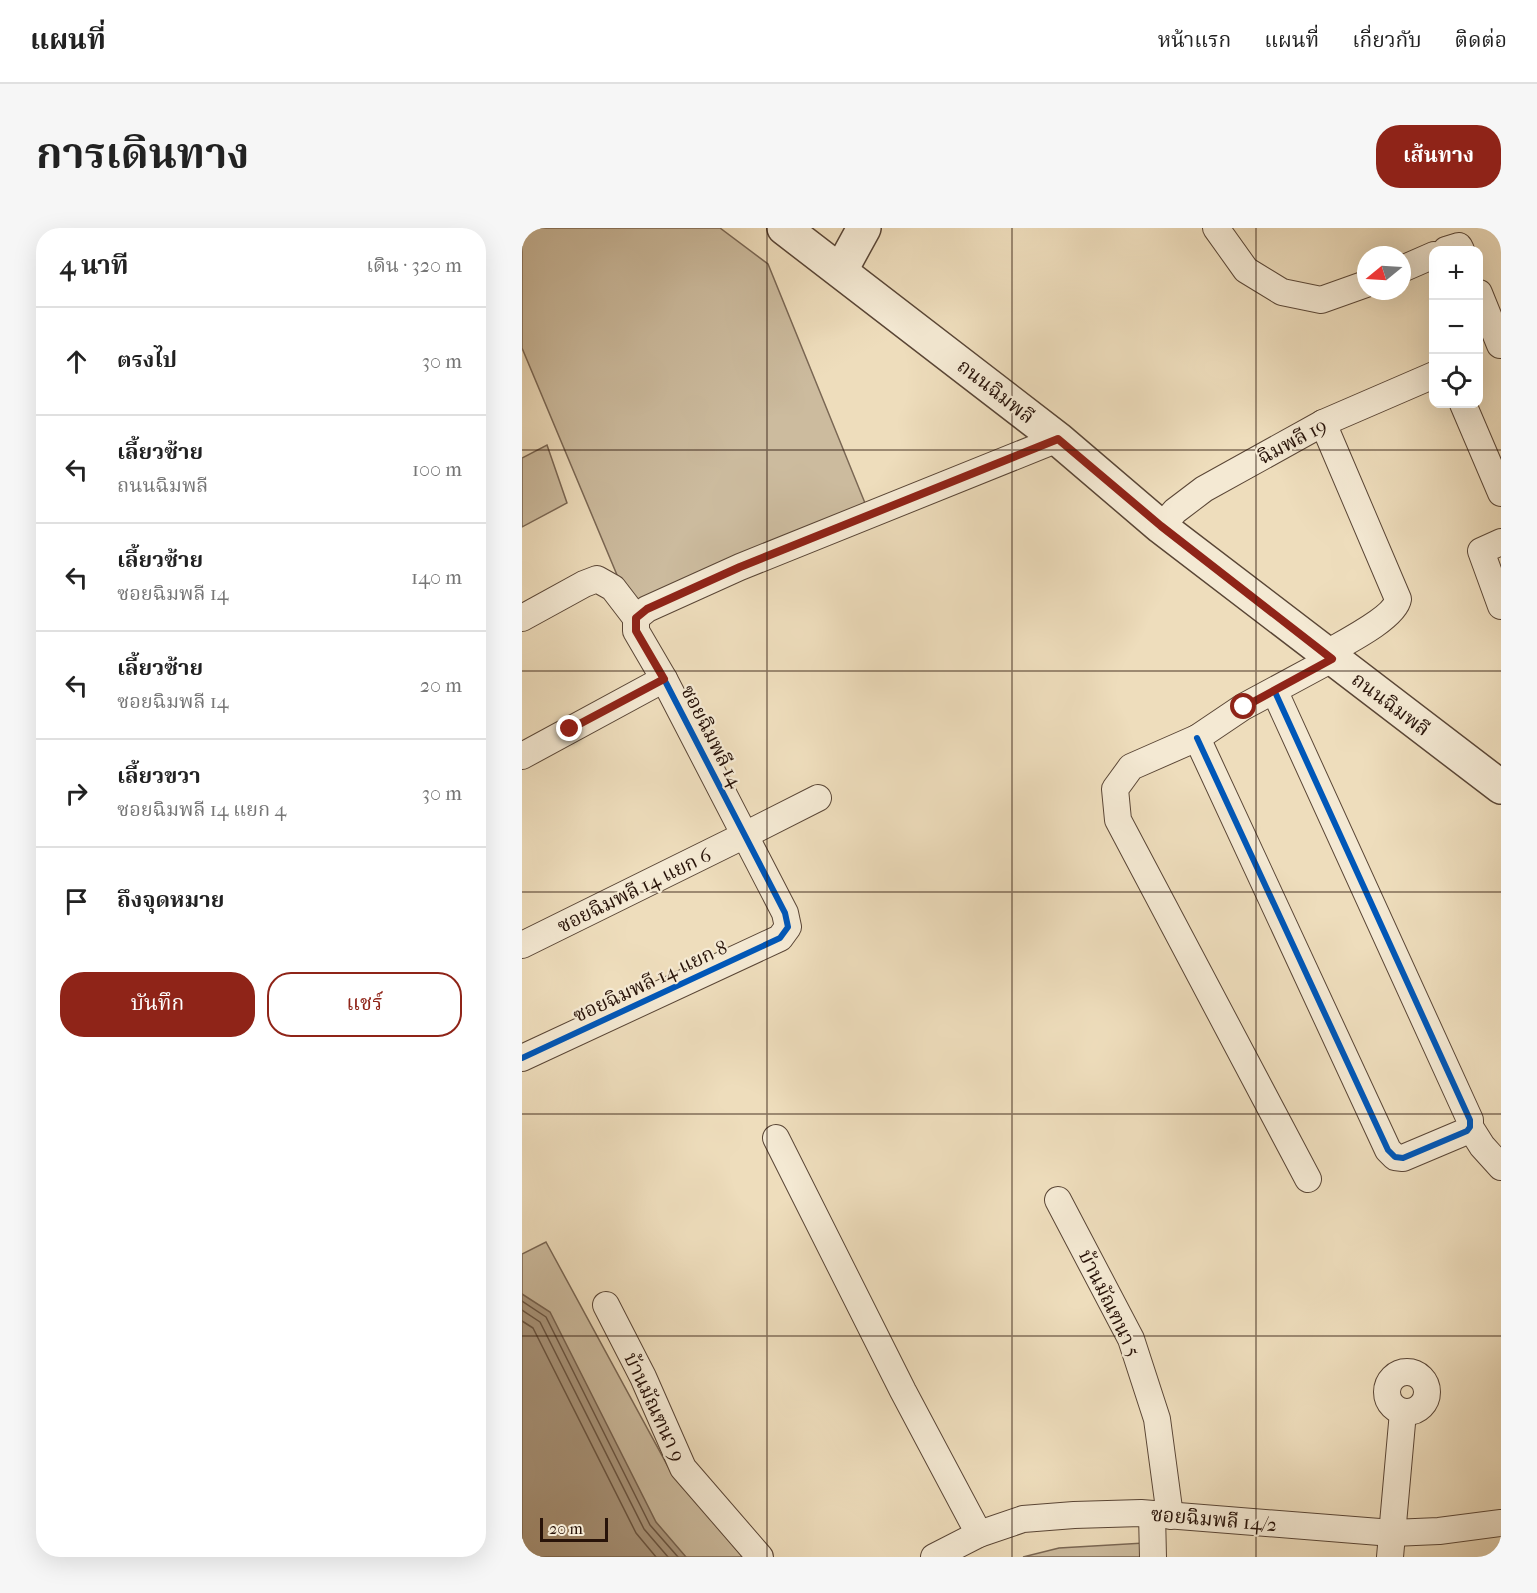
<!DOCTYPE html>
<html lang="th">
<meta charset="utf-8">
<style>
:root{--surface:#fff;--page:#f6f6f6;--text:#222;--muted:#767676;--line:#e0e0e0;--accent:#8f2418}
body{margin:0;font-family:"IM FELL French Canon","Noto Serif Thai",serif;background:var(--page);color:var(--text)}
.controls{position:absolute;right:18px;top:18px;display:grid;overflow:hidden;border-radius:12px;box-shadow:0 6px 24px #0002}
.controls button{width:54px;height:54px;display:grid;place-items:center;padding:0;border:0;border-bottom:2px solid var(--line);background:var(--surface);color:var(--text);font:30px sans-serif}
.compass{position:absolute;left:835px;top:18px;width:54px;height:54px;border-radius:50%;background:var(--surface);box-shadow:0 6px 24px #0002;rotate:252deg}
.scale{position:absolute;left:18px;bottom:15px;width:68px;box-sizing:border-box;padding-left:6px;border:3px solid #281309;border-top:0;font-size:16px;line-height:21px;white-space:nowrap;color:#281309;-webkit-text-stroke:4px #f4e9d3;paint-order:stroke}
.stop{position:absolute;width:18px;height:18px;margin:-14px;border:4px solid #8f2418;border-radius:50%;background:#fff}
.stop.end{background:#8f2418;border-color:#fff;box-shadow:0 2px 6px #0008}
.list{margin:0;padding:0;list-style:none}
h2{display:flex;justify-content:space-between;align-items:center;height:78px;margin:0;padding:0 24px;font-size:26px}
h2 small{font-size:20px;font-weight:400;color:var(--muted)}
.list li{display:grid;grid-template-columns:39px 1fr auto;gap:18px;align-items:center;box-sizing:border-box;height:108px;padding:0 24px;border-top:2px solid var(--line)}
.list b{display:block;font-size:22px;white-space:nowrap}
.list p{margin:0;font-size:20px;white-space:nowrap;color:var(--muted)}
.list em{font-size:20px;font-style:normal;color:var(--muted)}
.actions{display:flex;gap:12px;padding:18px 24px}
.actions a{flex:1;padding:14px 0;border:2px solid var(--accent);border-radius:24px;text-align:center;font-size:21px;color:var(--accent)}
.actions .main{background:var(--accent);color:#fff}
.icon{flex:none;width:33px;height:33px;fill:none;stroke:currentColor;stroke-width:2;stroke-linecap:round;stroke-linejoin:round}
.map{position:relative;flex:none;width:979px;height:1329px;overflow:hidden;border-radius:24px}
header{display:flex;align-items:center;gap:36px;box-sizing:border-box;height:84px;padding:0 30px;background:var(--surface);border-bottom:2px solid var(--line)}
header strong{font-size:28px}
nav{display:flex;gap:33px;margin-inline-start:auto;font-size:21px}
.intro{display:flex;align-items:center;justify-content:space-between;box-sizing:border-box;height:144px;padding:0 36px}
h1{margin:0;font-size:42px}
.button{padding:15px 27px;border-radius:24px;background:var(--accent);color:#fff;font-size:21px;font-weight:700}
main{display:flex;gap:36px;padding:0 36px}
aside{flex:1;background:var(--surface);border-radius:24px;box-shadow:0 6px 24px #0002}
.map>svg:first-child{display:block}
.green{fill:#ccbb9e;stroke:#7a6754;stroke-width:1.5}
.water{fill:#ab987f;stroke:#776350;stroke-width:1.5}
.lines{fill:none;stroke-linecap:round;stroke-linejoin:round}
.shore{stroke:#6a5644;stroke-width:1.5}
.minor-casing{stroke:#5a4636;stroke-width:28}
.tertiary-casing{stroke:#5a4636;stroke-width:36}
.minor{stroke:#f4e9d3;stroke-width:26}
.tertiary{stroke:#f4e9d3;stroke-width:33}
.cycleway-casing{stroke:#f4e9d3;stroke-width:10}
.cycleway{stroke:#0057b8;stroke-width:6}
.route{stroke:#8f2418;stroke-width:8}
.grid{fill:none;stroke:#281309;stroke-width:1.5;stroke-opacity:0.55}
.labels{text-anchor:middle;stroke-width:4.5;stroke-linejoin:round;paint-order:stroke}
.street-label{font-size:20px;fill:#281309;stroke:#f4e9d3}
</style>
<header>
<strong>แผนที่</strong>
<nav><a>หน้าแรก</a><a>แผนที่</a><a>เกี่ยวกับ</a><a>ติดต่อ</a></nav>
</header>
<div class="intro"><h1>การเดินทาง</h1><a class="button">เส้นทาง</a></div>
<main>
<aside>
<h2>4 นาที<small>เดิน · 320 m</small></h2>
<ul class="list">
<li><svg class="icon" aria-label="ahead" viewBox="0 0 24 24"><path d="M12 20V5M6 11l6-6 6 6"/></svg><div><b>ตรงไป</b></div><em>30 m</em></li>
<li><svg class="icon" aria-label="left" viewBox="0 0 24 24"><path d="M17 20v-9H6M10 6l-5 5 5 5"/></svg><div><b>เลี้ยวซ้าย</b><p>ถนนฉิมพลี</p></div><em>100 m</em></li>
<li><svg class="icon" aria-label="left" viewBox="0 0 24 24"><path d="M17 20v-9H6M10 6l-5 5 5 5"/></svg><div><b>เลี้ยวซ้าย</b><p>ซอยฉิมพลี 14</p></div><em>140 m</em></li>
<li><svg class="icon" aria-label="left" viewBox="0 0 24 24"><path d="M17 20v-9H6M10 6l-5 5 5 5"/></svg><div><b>เลี้ยวซ้าย</b><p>ซอยฉิมพลี 14</p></div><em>20 m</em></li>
<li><svg class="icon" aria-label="right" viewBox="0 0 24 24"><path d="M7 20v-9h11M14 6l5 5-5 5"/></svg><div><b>เลี้ยวขวา</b><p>ซอยฉิมพลี 14 แยก 4</p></div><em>30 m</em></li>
<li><svg class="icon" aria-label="arrive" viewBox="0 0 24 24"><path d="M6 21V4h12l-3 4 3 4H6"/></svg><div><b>ถึงจุดหมาย</b></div></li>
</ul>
<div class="actions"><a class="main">บันทึก</a><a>แชร์</a></div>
</aside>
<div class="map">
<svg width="979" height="1329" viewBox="0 0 979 1329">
<rect width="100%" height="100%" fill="#eeddbc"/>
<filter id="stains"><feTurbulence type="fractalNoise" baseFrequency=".00333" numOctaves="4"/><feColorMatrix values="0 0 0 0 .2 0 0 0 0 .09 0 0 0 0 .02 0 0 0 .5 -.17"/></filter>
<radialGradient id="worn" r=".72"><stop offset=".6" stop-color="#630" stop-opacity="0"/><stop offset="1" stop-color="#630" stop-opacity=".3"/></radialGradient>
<g class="green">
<path d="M 0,0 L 198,0 L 246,36 L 343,275 L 108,378 L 0,120 Z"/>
<path d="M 25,217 L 45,275 L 0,299 L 0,230 Z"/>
<path d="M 24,1014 L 149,1244 L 221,1329 L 0,1329 L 0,1026 Z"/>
<path d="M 622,1315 L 624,1329 L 501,1329 L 537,1320 Z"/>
</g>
<path class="water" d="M 0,1066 L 28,1084 L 134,1294 L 164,1329 L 0,1329 Z"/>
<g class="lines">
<g class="shore">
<path d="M 0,1073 L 24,1089 L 128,1297 L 156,1329"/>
<path d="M 0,1082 L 18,1094 L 122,1301 L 146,1329"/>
<path d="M 0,1093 L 11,1100 L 114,1305 L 134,1329"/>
</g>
<g class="minor-casing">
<g id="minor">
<path d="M 694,0 L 724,42 L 760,64 L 799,72 L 844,56"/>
<path d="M 924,22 L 937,18 L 939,22"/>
<path d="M 880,41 L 912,27"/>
<path d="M 957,65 L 978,117"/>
<path d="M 941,176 L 979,265"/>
<path d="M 801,195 L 876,371 C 873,390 820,416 803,426"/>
<path d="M 639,299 L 653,283 L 682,261 L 801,195 L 912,147"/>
<path d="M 979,314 L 959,323 L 979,378"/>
<path d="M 0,390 L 62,356 L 75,351 L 91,360 L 114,390"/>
<path d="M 675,510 L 866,922 L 873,929 L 881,930 L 945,903 L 948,899 L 948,892 L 753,464"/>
<path d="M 0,528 L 142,451"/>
<path d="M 0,717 L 223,607 L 296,570"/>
<path d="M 0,830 L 258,710 L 266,699 L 263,685 L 142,451 L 114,403 L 114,390 L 125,381 L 218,339 L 536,211"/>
<path d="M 948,899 L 960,918 L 979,939"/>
<path d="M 254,910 L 381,1163 L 457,1306"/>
<path d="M 786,951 L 596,592 L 593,561 L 609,539 L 675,510 L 721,479 L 810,431"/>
<path d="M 536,972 L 609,1111 L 635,1191 L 648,1288"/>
<path d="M 84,1077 L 121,1149 L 161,1240 L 238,1329"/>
<circle cx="885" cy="1164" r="20"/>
<path d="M 630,1286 L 631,1329"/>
<path d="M 412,1329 L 457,1306 L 501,1291 L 552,1287 L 619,1285 L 870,1305 L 917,1303 L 979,1295"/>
<path d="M 868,1329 L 881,1184"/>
</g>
</g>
<g class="tertiary-casing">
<g id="tertiary">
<path d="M 262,0 L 536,211 L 639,299 L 979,559"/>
<path d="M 319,42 L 342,0"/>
</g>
</g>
<use href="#minor" class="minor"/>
<use href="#tertiary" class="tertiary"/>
<g class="cycleway-casing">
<g id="cycleway">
<path d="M 675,510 L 866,922 L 873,929 L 881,930 L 945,903 L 948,899 L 948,892 L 753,464"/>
<path d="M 0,830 L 258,710 L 266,699 L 263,685 L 142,451 L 114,403 L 114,390 L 125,381 L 218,339 L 536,211"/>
</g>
</g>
<use href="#cycleway" class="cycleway"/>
</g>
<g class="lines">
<path class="route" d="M 48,501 L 142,451 L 114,403 L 114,390 L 125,381 L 218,339 L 536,211 L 639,298 L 810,431 L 722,479"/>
</g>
<path class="grid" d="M 245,0 L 245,1329M 490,0 L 490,1329M 734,0 L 734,1329M 0,222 L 979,222M 0,443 L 979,443M 0,664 L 979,664M 0,886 L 979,886M 0,1108 L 979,1108"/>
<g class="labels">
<g class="street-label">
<text transform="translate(474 163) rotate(38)" y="7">ถนนฉิมพลี</text>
<text transform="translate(770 213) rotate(-28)" y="7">ฉิมพลี 19</text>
<text transform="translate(869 476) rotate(37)" y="7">ถนนฉิมพลี</text>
<text transform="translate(190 508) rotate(63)" y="7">ซอยฉิมพลี 14</text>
<text transform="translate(112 662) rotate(-26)" y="7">ซอยฉิมพลี 14 แยก 6</text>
<text transform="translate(128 753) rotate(-25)" y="7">ซอยฉิมพลี 14 แยก 8</text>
<text transform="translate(588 1075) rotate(64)" y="7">บ้านมัณฑนา 5</text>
<text transform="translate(133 1179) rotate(65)" y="7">บ้านมัณฑนา 9</text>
<text transform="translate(692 1291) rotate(5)" y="7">ซอยฉิมพลี 14/2</text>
</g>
</g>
<rect width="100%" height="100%" filter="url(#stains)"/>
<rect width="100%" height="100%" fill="url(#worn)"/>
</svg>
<div class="controls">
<button>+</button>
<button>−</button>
<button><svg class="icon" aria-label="locate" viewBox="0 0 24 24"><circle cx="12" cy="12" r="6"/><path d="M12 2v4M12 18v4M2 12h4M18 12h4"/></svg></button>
</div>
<svg class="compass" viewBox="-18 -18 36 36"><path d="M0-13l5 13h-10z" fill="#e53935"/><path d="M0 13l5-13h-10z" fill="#767676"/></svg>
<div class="scale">20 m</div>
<div class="stop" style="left:722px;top:479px"></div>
<div class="stop end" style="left:48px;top:501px"></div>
</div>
</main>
